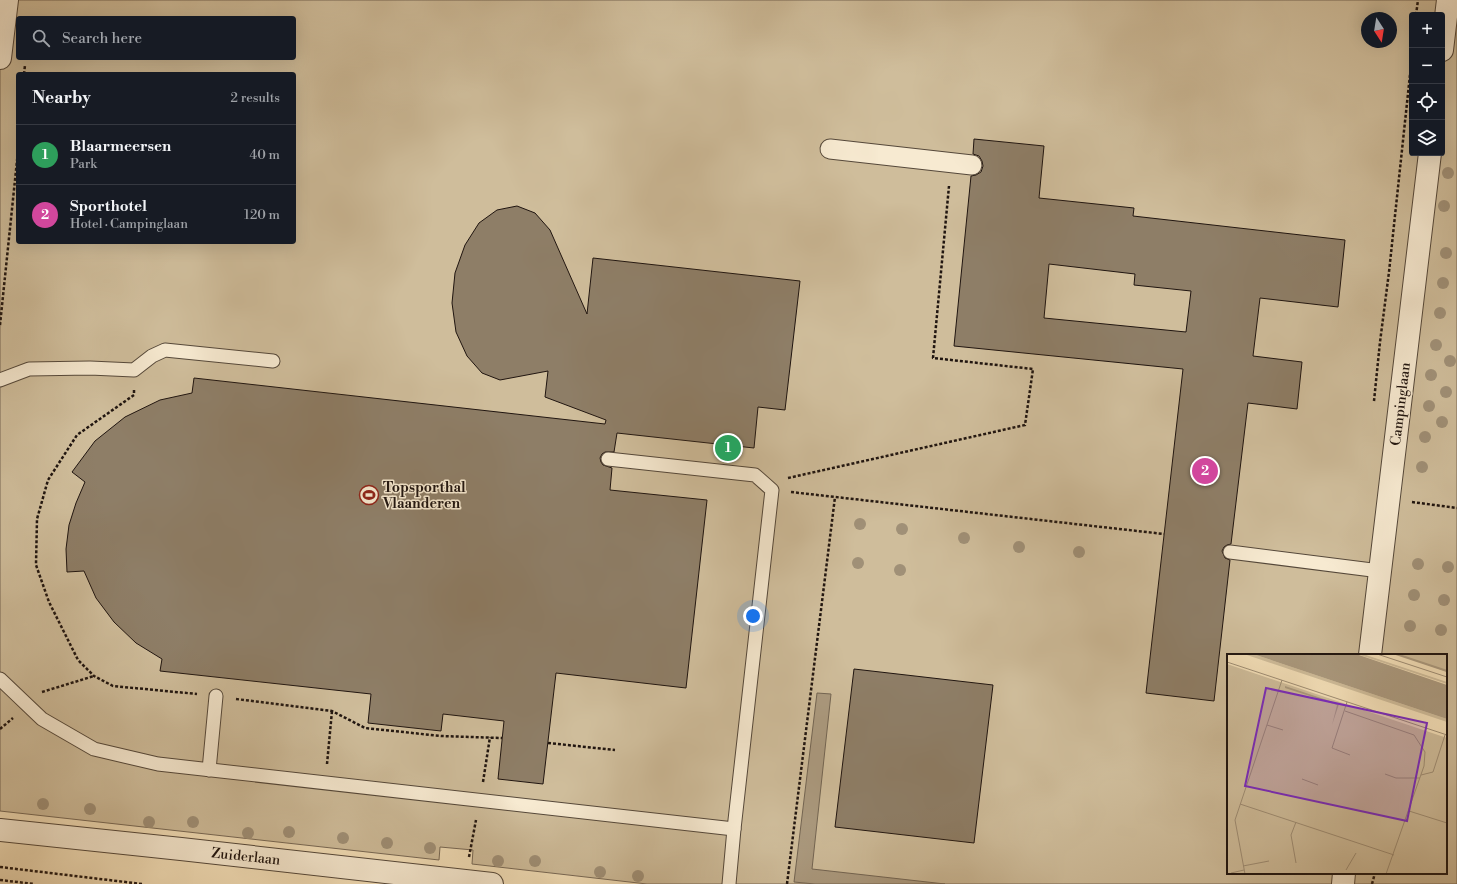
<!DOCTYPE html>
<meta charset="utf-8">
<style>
:root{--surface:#171b24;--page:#242831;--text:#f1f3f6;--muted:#9ea1a6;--line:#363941;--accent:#c59692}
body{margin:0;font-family:"Libre Bodoni",serif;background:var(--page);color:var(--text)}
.controls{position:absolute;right:12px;top:12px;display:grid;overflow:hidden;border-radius:4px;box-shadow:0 4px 16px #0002}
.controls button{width:36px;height:36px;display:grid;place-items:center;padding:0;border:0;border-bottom:1px solid var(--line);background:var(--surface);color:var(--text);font:20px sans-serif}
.compass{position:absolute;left:1361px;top:12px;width:36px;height:36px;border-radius:50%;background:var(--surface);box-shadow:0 4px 16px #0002;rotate:168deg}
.you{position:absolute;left:753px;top:616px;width:14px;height:14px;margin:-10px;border:3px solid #fff;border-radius:50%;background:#1a73e8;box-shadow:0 0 0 6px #1a73e833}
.badge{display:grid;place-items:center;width:26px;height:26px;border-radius:50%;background:var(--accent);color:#fff;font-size:13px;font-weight:700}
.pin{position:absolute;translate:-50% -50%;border:2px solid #fff;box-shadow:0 1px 4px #0006}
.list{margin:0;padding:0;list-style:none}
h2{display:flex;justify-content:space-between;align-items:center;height:52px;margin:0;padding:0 16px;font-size:17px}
h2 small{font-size:13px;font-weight:400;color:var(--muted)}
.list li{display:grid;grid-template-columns:26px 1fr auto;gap:12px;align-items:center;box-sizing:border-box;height:60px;padding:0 16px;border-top:1px solid var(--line)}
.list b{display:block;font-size:15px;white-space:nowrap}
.list p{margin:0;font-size:13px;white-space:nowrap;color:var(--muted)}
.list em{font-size:13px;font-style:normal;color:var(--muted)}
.icon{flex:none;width:22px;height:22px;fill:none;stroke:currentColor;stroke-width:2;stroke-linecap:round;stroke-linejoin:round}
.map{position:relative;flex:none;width:1457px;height:884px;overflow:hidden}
.search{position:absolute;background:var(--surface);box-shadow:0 4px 16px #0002;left:16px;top:16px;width:280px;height:44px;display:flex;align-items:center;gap:10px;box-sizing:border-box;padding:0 14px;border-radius:4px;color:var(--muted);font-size:15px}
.panel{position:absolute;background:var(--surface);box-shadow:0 4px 16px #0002;left:16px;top:72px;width:280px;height:172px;border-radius:4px}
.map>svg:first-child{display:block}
.green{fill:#cfbd9b;stroke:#786956;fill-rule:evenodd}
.water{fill:#ab9a7f;stroke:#736553}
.building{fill:#8e7e67;stroke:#201510;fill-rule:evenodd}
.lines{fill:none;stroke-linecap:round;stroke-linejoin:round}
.service-casing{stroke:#55483a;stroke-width:15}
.pedestrian-casing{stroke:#55483a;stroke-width:21}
.minor-casing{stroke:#55483a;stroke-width:24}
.tertiary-casing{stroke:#55483a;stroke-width:24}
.path{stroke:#201510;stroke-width:2.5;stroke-dasharray:3 2;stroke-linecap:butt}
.service{stroke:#f7ead1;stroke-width:13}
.pedestrian{stroke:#f7ead1;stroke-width:19}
.minor{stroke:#f7ead1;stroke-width:22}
.tertiary{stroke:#f7ead1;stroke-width:22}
.tree{fill:#a09077}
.labels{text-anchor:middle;stroke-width:3;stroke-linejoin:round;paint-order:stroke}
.street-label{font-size:14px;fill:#201510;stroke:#f7ead1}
.poi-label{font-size:14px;font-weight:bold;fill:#201510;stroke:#f7ead1;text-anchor:start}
.inset-river{fill:none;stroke:#ab9a7f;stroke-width:2}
.inset-road{fill:none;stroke:#9f8e75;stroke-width:1}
.view{fill:#7b2cbf;fill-opacity:0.15;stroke:#7b2cbf;stroke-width:2}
.inset-edge{fill:none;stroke:#201510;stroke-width:2}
</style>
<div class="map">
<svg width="1457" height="884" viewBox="0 0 1457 884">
<rect width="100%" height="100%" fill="#f3dfb8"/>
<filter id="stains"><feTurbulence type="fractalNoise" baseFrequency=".005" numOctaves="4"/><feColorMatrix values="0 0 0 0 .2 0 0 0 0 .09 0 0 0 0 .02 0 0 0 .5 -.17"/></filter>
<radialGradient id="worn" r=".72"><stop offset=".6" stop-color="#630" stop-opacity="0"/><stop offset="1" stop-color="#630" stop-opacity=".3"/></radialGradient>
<path class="green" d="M 0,0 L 1457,0 L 1457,884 L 647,884 L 472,864 L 473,850 L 440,847 L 439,860 L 0,811 ZM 1412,15 L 1442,15 L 1442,153 L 1412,153 ZM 18,18 L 294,18 L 294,58 L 18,58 ZM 1367,18 L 1391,18 L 1391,42 L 1367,42 ZM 18,74 L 294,74 L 294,242 L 18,242 ZM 1228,655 L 1446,655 L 1446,873 L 1228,873 Z"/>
<path class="water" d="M 817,693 L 831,694 L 812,869 L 945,884 L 815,884 L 794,882 Z"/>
<g class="building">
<path d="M 974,139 L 1044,146 L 1039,198 L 1134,208 L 1133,216 L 1345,240 L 1338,307 L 1260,298 L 1253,356 L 1302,362 L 1297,409 L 1248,403 L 1231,544 L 1227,545 L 1224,547 L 1222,551 L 1225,558 L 1230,560 L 1214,701 L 1146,693 L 1183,369 L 954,346 L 971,176 L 976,175 L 981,172 L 983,166 L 982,161 L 979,156 L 973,154 ZM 1049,264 L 1135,274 L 1134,285 L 1191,291 L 1186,332 L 1044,318 Z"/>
<path d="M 517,206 L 535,213 L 550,230 L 587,314 L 593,258 L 800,281 L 785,410 L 758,407 L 754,448 L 617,433 L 614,452 L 605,452 L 602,454 L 600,458 L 601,462 L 603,465 L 612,468 L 610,490 L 707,500 L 686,688 L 556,673 L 543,784 L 498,779 L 504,721 L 443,714 L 441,731 L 368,723 L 371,694 L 160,671 L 162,659 L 136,643 L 114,622 L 96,598 L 84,571 L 67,572 L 66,549 L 69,525 L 76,503 L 85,482 L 72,472 L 95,441 L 125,417 L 160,400 L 192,393 L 194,378 L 605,424 L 606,420 L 545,397 L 548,371 L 500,380 L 482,373 L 467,356 L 456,332 L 452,303 L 455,273 L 465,245 L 479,223 L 497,210 Z"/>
<path d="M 854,669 L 993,685 L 974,843 L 835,827 Z"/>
</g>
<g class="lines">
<g class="service-casing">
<g id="service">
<path d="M 0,380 L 29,369 L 90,368 L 134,370 L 152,356 L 165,350 L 273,361"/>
<path d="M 608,459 L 755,475 L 772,490 L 734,829 L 729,884"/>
<path d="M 1230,552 L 1380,571"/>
<path d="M 0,679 L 42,719 L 94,749 L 158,764 L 734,829"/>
<path d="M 209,770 L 216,696"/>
</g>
</g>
<g class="pedestrian-casing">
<path id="pedestrian" d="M 830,149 L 972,165"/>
</g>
<g class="minor-casing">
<g id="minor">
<path d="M 1442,50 L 1448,0"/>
<path d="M 0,58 L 7,0"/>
<path d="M 1370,655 L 1430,153"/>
<path d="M 1343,884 L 1344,873"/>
</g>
</g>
<g class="tertiary-casing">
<path id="tertiary" d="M 0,830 L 181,849 L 492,884"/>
</g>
<g class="path">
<path d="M 1416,15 L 1418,0"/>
<path d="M 24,74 L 25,65"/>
<path d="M 0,325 L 18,151"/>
<path d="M 134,390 L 134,395 L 77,435 L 48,480 L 37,519 L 36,565 L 49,602 L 78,660 L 94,676 L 113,686 L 197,694"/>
<path d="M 1374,401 L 1380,342 L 1389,272 L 1412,56"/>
<path d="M 788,478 L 1025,425 L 1033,369 L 933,358 L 949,186"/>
<path d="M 791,492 L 1164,534"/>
<path d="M 1412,502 L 1457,508"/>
<path d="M 42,692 L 94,676"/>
<path d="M 236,699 L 332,711 L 365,728 L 441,736 L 502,738"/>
<path d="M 0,729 L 13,718"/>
<path d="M 548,743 L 615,750"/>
<path d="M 327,764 L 332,711"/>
<path d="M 483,782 L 490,737"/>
<path d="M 469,857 L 476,820"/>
<path d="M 0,867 L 142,884"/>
<path d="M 0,880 L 34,884"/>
<path d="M 787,884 L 835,497"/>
<path d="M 1372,884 L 1375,873"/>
</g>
<use href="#service" class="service"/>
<use href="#pedestrian" class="pedestrian"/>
<use href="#minor" class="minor"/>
<use href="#tertiary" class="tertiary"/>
</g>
<g class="tree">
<circle cx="1448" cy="173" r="6"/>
<circle cx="1444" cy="206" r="6"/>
<circle cx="1446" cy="253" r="6"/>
<circle cx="1443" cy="283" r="6"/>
<circle cx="1440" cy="313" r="6"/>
<circle cx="1436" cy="345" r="6"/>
<circle cx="1450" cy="361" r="6"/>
<circle cx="1431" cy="375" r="6"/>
<circle cx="1446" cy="392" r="6"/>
<circle cx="1429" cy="406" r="6"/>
<circle cx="1442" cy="422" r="6"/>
<circle cx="1425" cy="437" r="6"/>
<circle cx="1422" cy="467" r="6"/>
<circle cx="860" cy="524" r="6"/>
<circle cx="902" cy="529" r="6"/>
<circle cx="964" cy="538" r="6"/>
<circle cx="1019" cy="547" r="6"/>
<circle cx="1079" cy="552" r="6"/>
<circle cx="858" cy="563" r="6"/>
<circle cx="1418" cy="564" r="6"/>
<circle cx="1448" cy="567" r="6"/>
<circle cx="900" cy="570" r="6"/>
<circle cx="1414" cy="595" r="6"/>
<circle cx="1444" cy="600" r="6"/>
<circle cx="1410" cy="626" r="6"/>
<circle cx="1441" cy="630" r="6"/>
<circle cx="43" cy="804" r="6"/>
<circle cx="90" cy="809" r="6"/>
<circle cx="149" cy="822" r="6"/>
<circle cx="193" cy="822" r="6"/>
<circle cx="289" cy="832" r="6"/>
<circle cx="248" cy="833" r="6"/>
<circle cx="343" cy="838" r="6"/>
<circle cx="387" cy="843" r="6"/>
<circle cx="430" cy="848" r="6"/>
<circle cx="498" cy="861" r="6"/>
<circle cx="535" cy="861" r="6"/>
<circle cx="600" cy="872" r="6"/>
<circle cx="638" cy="876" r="6"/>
</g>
<defs>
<g id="stadium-ring" transform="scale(1)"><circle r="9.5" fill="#f7ead1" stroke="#8f2418" stroke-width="1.5"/><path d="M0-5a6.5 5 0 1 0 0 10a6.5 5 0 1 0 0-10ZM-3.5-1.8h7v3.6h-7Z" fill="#8f2418"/></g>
</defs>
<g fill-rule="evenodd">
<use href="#stadium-ring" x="369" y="495"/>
</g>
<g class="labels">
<g class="street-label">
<text transform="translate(1400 404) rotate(-83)" y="5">Campinglaan</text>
<text transform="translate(246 856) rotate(6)" y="5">Zuiderlaan</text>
</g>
<g class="poi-label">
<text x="383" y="492">Topsporthal<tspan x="383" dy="16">Vlaanderen</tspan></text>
</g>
</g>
<g transform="translate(1227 654)">
<rect width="220" height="220" fill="#f3dfb8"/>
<path d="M 17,0 L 26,0 L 220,65 L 220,68 ZM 130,0 L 136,0 L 220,28 L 220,30 ZM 167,0 L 220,0 L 220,18 L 176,2 ZM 0,10 L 220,84 L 220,220 L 0,220 Z" fill="#cfbd9b"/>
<path d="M 26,0 L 129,0 L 220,31 L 220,65 ZM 58,32 L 112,50 L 105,71 L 110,51 L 58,34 Z" fill="#ab9a7f"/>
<path class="inset-river" d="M 169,0 L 220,17"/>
<path class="inset-road" d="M 150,0 L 220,23M 0,8 L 220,81M 120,48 L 105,94 L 123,101M 118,57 L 187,81 L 198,98 L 197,112 L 159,220M 40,71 L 56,76M 158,120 L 169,124 L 193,124M 194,121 L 206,118 L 218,81M 75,125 L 91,131M 13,150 L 167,201M 182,157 L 220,169M 69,168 L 64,181 L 69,209M 16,212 L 42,207M 119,216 L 129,199M 4,219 L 17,216M 18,220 L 8,166 L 55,26"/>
<path class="view" d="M 39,34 L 200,69 L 180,167 L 18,132 Z"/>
<rect width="220" height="220" class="inset-edge"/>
</g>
<rect width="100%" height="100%" filter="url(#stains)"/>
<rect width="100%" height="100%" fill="url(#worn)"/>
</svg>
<div class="controls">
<button>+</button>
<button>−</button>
<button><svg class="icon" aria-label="locate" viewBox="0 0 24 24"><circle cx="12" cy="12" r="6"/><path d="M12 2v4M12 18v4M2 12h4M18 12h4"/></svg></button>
<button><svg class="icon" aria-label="layers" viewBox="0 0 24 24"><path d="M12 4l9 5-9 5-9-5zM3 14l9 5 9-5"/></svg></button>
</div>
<svg class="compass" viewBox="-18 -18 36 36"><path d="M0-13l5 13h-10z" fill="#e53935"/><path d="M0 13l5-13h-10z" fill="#9ea1a6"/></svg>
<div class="you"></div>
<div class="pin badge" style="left:728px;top:448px;background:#2e9e5b">1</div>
<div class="pin badge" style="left:1205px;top:471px;background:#d1479c">2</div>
<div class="search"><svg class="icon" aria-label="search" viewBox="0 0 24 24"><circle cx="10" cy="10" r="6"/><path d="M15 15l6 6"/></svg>Search here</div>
<section class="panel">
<h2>Nearby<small>2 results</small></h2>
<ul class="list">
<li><span class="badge" style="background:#2e9e5b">1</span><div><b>Blaarmeersen</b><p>Park</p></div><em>40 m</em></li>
<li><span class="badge" style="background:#d1479c">2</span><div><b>Sporthotel</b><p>Hotel · Campinglaan</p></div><em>120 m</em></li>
</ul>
</section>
</div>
